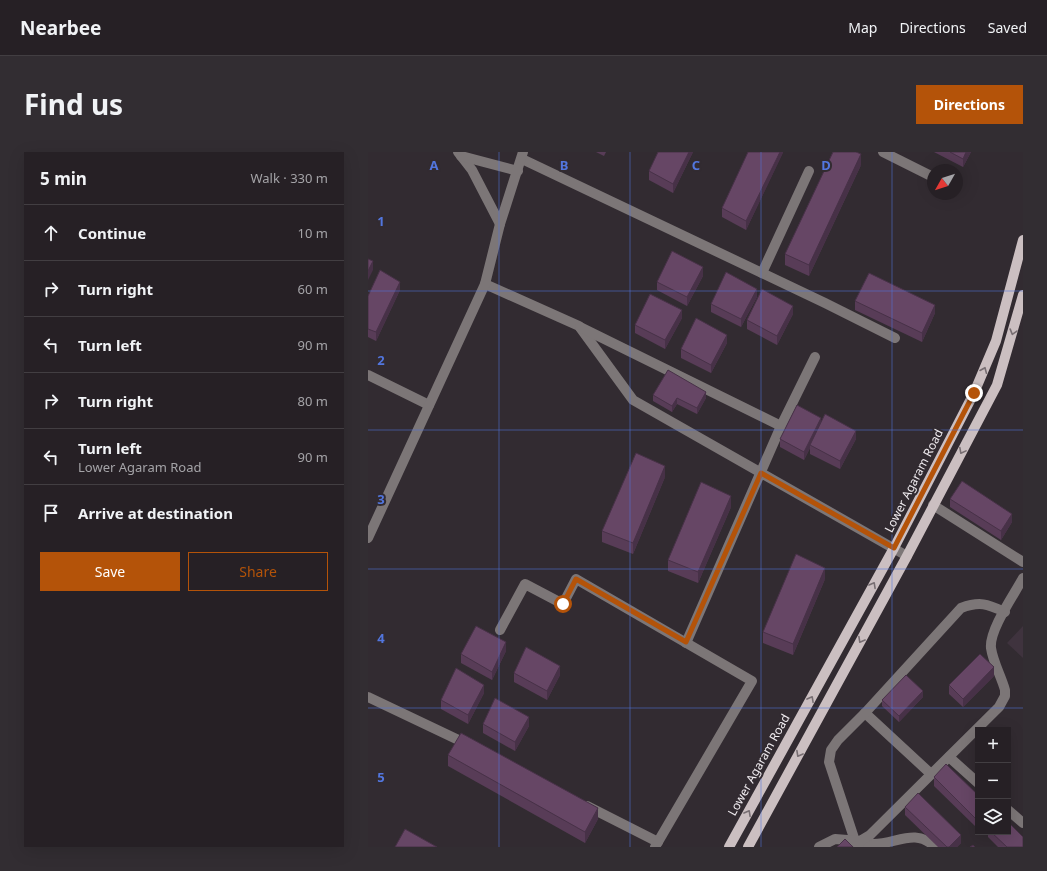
<!DOCTYPE html>
<meta charset="utf-8">
<style>
:root{--surface:#262025;--page:#322d32;--text:#f1f3f6;--muted:#a4a3a7;--line:#423e42;--accent:#b45309}
body{margin:0;font-family:"Noto Sans",sans-serif;background:var(--page);color:var(--text)}
.controls{position:absolute;right:12px;bottom:12px;display:grid;overflow:hidden;border-radius:0px;box-shadow:0 4px 16px #0002}
.controls button{width:36px;height:36px;display:grid;place-items:center;padding:0;border:0;border-bottom:1px solid var(--line);background:var(--surface);color:var(--text);font:20px sans-serif}
.compass{position:absolute;left:559px;top:12px;width:36px;height:36px;border-radius:50%;background:var(--surface);box-shadow:0 4px 16px #0002;rotate:231deg}
.stop{position:absolute;width:12px;height:12px;margin:-9px;border:3px solid #b45309;border-radius:50%;background:#fff}
.stop.end{background:#b45309;border-color:#fff;box-shadow:0 1px 4px #0008}
.list{margin:0;padding:0;list-style:none}
h2{display:flex;justify-content:space-between;align-items:center;height:52px;margin:0;padding:0 16px;font-size:17px}
h2 small{font-size:13px;font-weight:400;color:var(--muted)}
.list li{display:grid;grid-template-columns:26px 1fr auto;gap:12px;align-items:center;box-sizing:border-box;height:56px;padding:0 16px;border-top:1px solid var(--line)}
.list b{display:block;font-size:15px;white-space:nowrap}
.list p{margin:0;font-size:13px;white-space:nowrap;color:var(--muted)}
.list em{font-size:13px;font-style:normal;color:var(--muted)}
.actions{display:flex;gap:8px;padding:12px 16px}
.actions a{flex:1;padding:9px 0;border:1px solid var(--accent);border-radius:0px;text-align:center;font-size:14px;color:var(--accent)}
.actions .main{background:var(--accent);color:#fff}
.icon{flex:none;width:22px;height:22px;fill:none;stroke:currentColor;stroke-width:2;stroke-linecap:round;stroke-linejoin:round}
.map{position:relative;flex:none;width:655px;height:695px;overflow:hidden;border-radius:0px}
header{display:flex;align-items:center;gap:24px;box-sizing:border-box;height:56px;padding:0 20px;background:var(--surface);border-bottom:1px solid var(--line)}
header strong{font-size:19px}
nav{display:flex;gap:22px;margin-inline-start:auto;font-size:14px}
.intro{display:flex;align-items:center;justify-content:space-between;box-sizing:border-box;height:96px;padding:0 24px}
h1{margin:0;font-size:28px}
.button{padding:10px 18px;border-radius:0px;background:var(--accent);color:#fff;font-size:14px;font-weight:700}
main{display:flex;gap:24px;padding:0 24px}
aside{flex:1;background:var(--surface);border-radius:0px;box-shadow:0 4px 16px #0002}
.map>svg:first-child{display:block}
.built{fill:#3f333e}
.lines{fill:none;stroke-linecap:round;stroke-linejoin:round}
.minor{stroke:#7c7677;stroke-width:10}
.major{stroke:#cbbfc1;stroke-width:10}
.wall{fill:#583c57}
.shaded-wall{fill:#473147}
.building{fill:#664665;stroke:#473147}
.oneway{stroke:#776e72}
.route{stroke:#b45309;stroke-width:5}
.grid{fill:none;stroke:#5276de;stroke-width:1;stroke-opacity:0.55}
.labels{text-anchor:middle;stroke-width:4;stroke-linejoin:round;paint-order:stroke}
.street-label{font-size:12px;fill:#f0ecf0;stroke:#322b31}
.grid-label{font-size:13px;text-anchor:middle;font-weight:bold;fill:#5276de;stroke:#322b31;stroke-width:4;stroke-linejoin:round;paint-order:stroke}
</style>
<header>
<strong>Nearbee</strong>
<nav><a>Map</a><a>Directions</a><a>Saved</a></nav>
</header>
<div class="intro"><h1>Find us</h1><a class="button">Directions</a></div>
<main>
<aside>
<h2>5 min<small>Walk · 330 m</small></h2>
<ul class="list">
<li><svg class="icon" aria-label="ahead" viewBox="0 0 24 24"><path d="M12 20V5M6 11l6-6 6 6"/></svg><div><b>Continue</b></div><em>10 m</em></li>
<li><svg class="icon" aria-label="right" viewBox="0 0 24 24"><path d="M7 20v-9h11M14 6l5 5-5 5"/></svg><div><b>Turn right</b></div><em>60 m</em></li>
<li><svg class="icon" aria-label="left" viewBox="0 0 24 24"><path d="M17 20v-9H6M10 6l-5 5 5 5"/></svg><div><b>Turn left</b></div><em>90 m</em></li>
<li><svg class="icon" aria-label="right" viewBox="0 0 24 24"><path d="M7 20v-9h11M14 6l5 5-5 5"/></svg><div><b>Turn right</b></div><em>80 m</em></li>
<li><svg class="icon" aria-label="left" viewBox="0 0 24 24"><path d="M17 20v-9H6M10 6l-5 5 5 5"/></svg><div><b>Turn left</b><p>Lower Agaram Road</p></div><em>90 m</em></li>
<li><svg class="icon" aria-label="arrive" viewBox="0 0 24 24"><path d="M6 21V4h12l-3 4 3 4H6"/></svg><div><b>Arrive at destination</b></div></li>
</ul>
<div class="actions"><a class="main">Save</a><a>Share</a></div>
</aside>
<div class="map">
<svg width="655" height="695" viewBox="0 0 655 695">
<rect width="100%" height="100%" fill="#322b31"/>
<path class="built" d="M 655,474 L 655,506 L 639,491 Z"/>
<g class="lines">
<g class="minor">
<path d="M 90,0 L 104,18 L 132,72"/>
<path d="M 515,0 L 565,25"/>
<path d="M 93,4 L 150,19"/>
<path d="M 154,7 L 457,151 L 527,186"/>
<path d="M 394,121 L 441,19"/>
<path d="M 117,132 L 211,174 L 265,248 L 539,404"/>
<path d="M 212,175 L 413,274"/>
<path d="M 0,223 L 61,253"/>
<path d="M 565,353 L 655,410"/>
<path d="M 0,386 L 117,132 L 132,72 L 155,0"/>
<path d="M 132,478 L 157,432 L 195,452 L 208,427 L 384,529 L 287,695"/>
<path d="M 318,491 L 413,274 L 447,205"/>
<path d="M 0,545 L 101,593"/>
<path d="M 497,561 L 563,622"/>
<path d="M 581,605 L 610,631"/>
<path d="M 219,654 L 290,690"/>
<path d="M 640,658 L 655,671"/>
<path d="M 488,690 C 494,691 499,692 504,692 C 527,693 547,675 567,695"/>
<path d="M 491,694 L 487,689 L 461,610 L 463,598 L 470,588 L 497,561 L 593,456 C 612,449 619,452 637,460"/>
<path d="M 451,695 L 467,687 L 492,689 L 502,683 L 631,555 L 637,544 L 637,538 C 633,524 625,510 623,496 C 621,478 646,443 655,426"/>
</g>
<g class="major">
<path d="M 361,695 L 526,396 L 606,241 L 628,189 L 655,88"/>
<path d="M 380,695 L 539,404 L 629,233 L 655,143"/>
</g>
</g>
<g class="wall">
<path d="M 228,0 L 238,0 L 236,4 Z"/>
<path d="M 325,0 L 305,41 L 281,28 L 281,19 Z"/>
<path d="M 415,0 L 378,78 L 354,65 L 354,56 Z"/>
<path d="M 566,0 L 603,0 L 595,15 Z"/>
<path d="M 493,13 L 441,124 L 417,113 L 417,102 Z"/>
<path d="M 335,124 L 319,154 L 289,138 L 289,130 Z"/>
<path d="M 32,138 L 8,189 L 0,185 L 0,144 Z"/>
<path d="M 389,145 L 373,175 L 343,160 L 343,152 Z"/>
<path d="M 487,149 L 567,161 L 554,190 L 487,158 Z"/>
<path d="M 425,162 L 409,193 L 379,177 L 379,168 Z"/>
<path d="M 314,166 L 297,197 L 267,181 L 267,173 Z"/>
<path d="M 359,191 L 343,221 L 313,206 L 313,197 Z"/>
<path d="M 285,243 L 338,246 L 329,262 L 309,252 L 304,260 L 285,249 Z"/>
<path d="M 453,271 L 488,287 L 472,317 L 442,302 L 442,296 L 436,308 L 412,295 L 412,287 Z"/>
<path d="M 297,325 L 265,402 L 234,390 L 234,379 Z"/>
<path d="M 582,347 L 644,370 L 633,388 L 582,355 Z"/>
<path d="M 363,355 L 330,431 L 300,419 L 300,408 Z"/>
<path d="M 457,427 L 425,503 L 395,491 L 395,480 Z"/>
<path d="M 138,499 L 124,528 L 93,511 L 93,502 Z"/>
<path d="M 146,521 L 192,523 L 179,548 L 146,530 Z"/>
<path d="M 626,524 L 595,555 L 581,542 L 581,533 Z"/>
<path d="M 116,541 L 100,572 L 73,557 L 73,548 Z"/>
<path d="M 555,545 L 531,570 L 514,554 L 514,548 Z"/>
<path d="M 115,572 L 161,574 L 147,599 L 115,581 Z"/>
<path d="M 80,603 L 230,667 L 217,691 L 80,614 Z"/>
<path d="M 566,625 L 610,643 L 608,675 L 566,634 Z"/>
<path d="M 537,655 L 593,691 L 589,695 L 570,695 L 537,663 Z"/>
<path d="M 620,680 L 640,680 L 655,695 L 630,695 L 620,685 Z"/>
</g>
<g class="shaded-wall">
<path d="M 321,0 L 325,0 L 305,41 L 305,32 Z"/>
<path d="M 412,0 L 415,0 L 415,1 L 378,78 L 378,69 Z"/>
<path d="M 598,0 L 603,0 L 595,15 L 595,7 Z"/>
<path d="M 493,2 L 493,13 L 441,124 L 441,113 Z"/>
<path d="M 5,109 L 5,118 L 0,128 L 0,119 Z"/>
<path d="M 335,115 L 335,124 L 319,154 L 319,145 Z"/>
<path d="M 32,130 L 32,138 L 8,189 L 8,180 Z"/>
<path d="M 389,137 L 389,145 L 373,175 L 373,167 Z"/>
<path d="M 567,153 L 567,161 L 554,190 L 554,181 Z"/>
<path d="M 425,154 L 425,162 L 409,193 L 409,184 Z"/>
<path d="M 314,158 L 314,166 L 297,197 L 297,188 Z"/>
<path d="M 359,183 L 359,191 L 343,221 L 343,213 Z"/>
<path d="M 338,240 L 338,246 L 329,262 L 329,256 Z"/>
<path d="M 309,246 L 309,252 L 304,260 L 304,254 Z"/>
<path d="M 453,266 L 453,275 L 442,293 L 442,296 L 436,308 L 436,300 Z"/>
<path d="M 488,279 L 488,287 L 472,317 L 472,309 Z"/>
<path d="M 297,314 L 297,325 L 265,402 L 265,391 Z"/>
<path d="M 363,344 L 363,355 L 330,431 L 330,420 Z"/>
<path d="M 644,362 L 644,370 L 633,388 L 633,379 Z"/>
<path d="M 457,416 L 457,427 L 425,503 L 425,492 Z"/>
<path d="M 138,490 L 138,499 L 124,528 L 124,520 Z"/>
<path d="M 192,514 L 192,523 L 179,548 L 179,539 Z"/>
<path d="M 626,515 L 626,524 L 595,555 L 595,547 Z"/>
<path d="M 116,533 L 116,541 L 100,572 L 100,563 Z"/>
<path d="M 555,539 L 555,545 L 531,570 L 531,564 Z"/>
<path d="M 161,565 L 161,574 L 147,599 L 147,590 Z"/>
<path d="M 230,656 L 230,667 L 217,691 L 217,680 Z"/>
<path d="M 610,665 L 610,673 L 608,675 L 608,667 Z"/>
<path d="M 593,683 L 593,691 L 589,695 L 581,695 Z"/>
</g>
<g class="building">
<path d="M 290,0 L 321,0 L 305,32 L 281,19 Z"/>
<path d="M 380,0 L 412,0 L 378,69 L 354,56 Z"/>
<path d="M 465,0 L 488,0 L 493,2 L 441,113 L 417,102 Z"/>
<path d="M 582,0 L 598,0 L 595,7 Z"/>
<path d="M 304,99 L 335,115 L 319,145 L 289,130 Z"/>
<path d="M 0,107 L 5,109 L 0,119 Z"/>
<path d="M 12,118 L 32,130 L 8,180 L 0,177 L 0,144 Z"/>
<path d="M 358,120 L 389,137 L 373,167 L 343,152 Z"/>
<path d="M 501,121 L 567,153 L 554,181 L 487,149 Z"/>
<path d="M 394,137 L 425,154 L 409,184 L 379,168 Z"/>
<path d="M 282,142 L 314,158 L 297,188 L 267,173 Z"/>
<path d="M 328,166 L 359,183 L 343,213 L 313,197 Z"/>
<path d="M 300,218 L 338,240 L 329,256 L 309,246 L 304,254 L 285,243 Z"/>
<path d="M 429,253 L 453,266 L 436,300 L 412,287 Z"/>
<path d="M 457,262 L 488,279 L 472,309 L 442,293 Z"/>
<path d="M 268,301 L 297,314 L 265,391 L 234,379 Z"/>
<path d="M 594,329 L 644,362 L 633,379 L 582,347 Z"/>
<path d="M 333,330 L 363,344 L 330,420 L 300,408 Z"/>
<path d="M 428,402 L 457,416 L 425,492 L 395,480 Z"/>
<path d="M 108,474 L 138,490 L 124,520 L 93,502 Z"/>
<path d="M 158,495 L 192,514 L 179,539 L 146,521 Z"/>
<path d="M 612,502 L 626,515 L 595,547 L 581,533 Z"/>
<path d="M 88,516 L 116,533 L 100,563 L 73,548 Z"/>
<path d="M 538,523 L 555,539 L 531,564 L 514,548 Z"/>
<path d="M 127,546 L 161,565 L 147,590 L 115,572 Z"/>
<path d="M 93,581 L 230,656 L 217,680 L 80,603 Z"/>
<path d="M 578,612 L 610,643 L 610,665 L 608,667 L 566,625 Z"/>
<path d="M 550,641 L 593,683 L 581,695 L 579,695 L 537,655 Z"/>
<path d="M 640,670 L 655,685 L 655,695 L 639,695 L 623,680 L 640,680 Z"/>
<path d="M 37,677 L 69,695 L 27,695 Z"/>
<path d="M 477,687 L 485,695 L 469,695 Z"/>
<path d="M 605,693 L 607,695 L 602,695 Z"/>
</g>
<defs><path id="oneway-chevron" d="M-2-3.5L2.5 0L-2 3.5" fill="none" stroke-width="1.6" stroke-linecap="round" stroke-linejoin="round"/></defs>
<g class="oneway">
<use href="#oneway-chevron" transform="translate(645 180) rotate(106)"/>
<use href="#oneway-chevron" transform="translate(616 218) rotate(-67)"/>
<use href="#oneway-chevron" transform="translate(594 299) rotate(118)"/>
<use href="#oneway-chevron" transform="translate(505 433) rotate(-61)"/>
<use href="#oneway-chevron" transform="translate(493 488) rotate(119)"/>
<use href="#oneway-chevron" transform="translate(443 547) rotate(-61)"/>
<use href="#oneway-chevron" transform="translate(431 602) rotate(119)"/>
<use href="#oneway-chevron" transform="translate(380 661) rotate(-61)"/>
</g>
<g class="lines">
<path class="route" d="M 195,452 L 208,427 L 318,490 L 393,321 L 526,396 L 606,241"/>
</g>
<path class="grid" d="M 131,0 L 131,695M 262,0 L 262,695M 393,0 L 393,695M 524,0 L 524,695M 0,139 L 655,139M 0,278 L 655,278M 0,417 L 655,417M 0,556 L 655,556"/>
<g class="labels">
<g class="street-label">
<text transform="translate(546 329) rotate(-63)" y="4">Lower Agaram Road</text>
<text transform="translate(391 613) rotate(-61)" y="4">Lower Agaram Road</text>
</g>
</g>
<g class="grid-label">
<text x="66" y="18">A</text>
<text x="196" y="18">B</text>
<text x="328" y="18">C</text>
<text x="458" y="18">D</text>
<text x="13" y="74">1</text>
<text x="13" y="213">2</text>
<text x="13" y="352">3</text>
<text x="13" y="491">4</text>
<text x="13" y="630">5</text>
</g>
</svg>
<div class="controls">
<button>+</button>
<button>−</button>
<button><svg class="icon" aria-label="layers" viewBox="0 0 24 24"><path d="M12 4l9 5-9 5-9-5zM3 14l9 5 9-5"/></svg></button>
</div>
<svg class="compass" viewBox="-18 -18 36 36"><path d="M0-13l5 13h-10z" fill="#e53935"/><path d="M0 13l5-13h-10z" fill="#a4a3a7"/></svg>
<div class="stop" style="left:195px;top:452px"></div>
<div class="stop end" style="left:606px;top:241px"></div>
</div>
</main>
